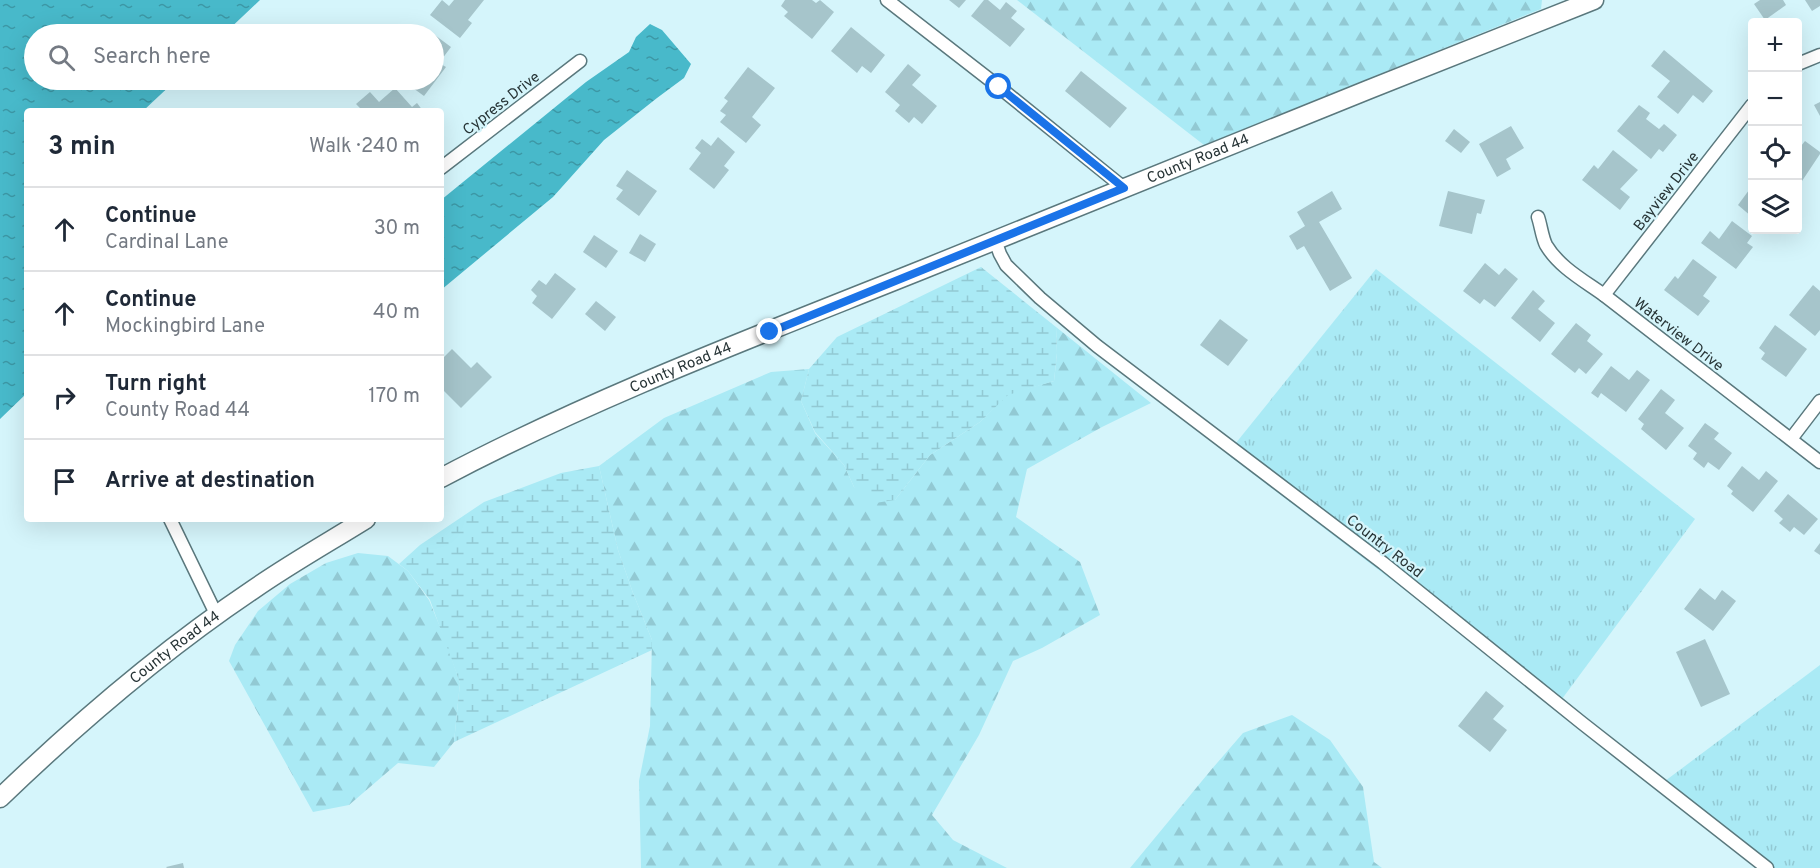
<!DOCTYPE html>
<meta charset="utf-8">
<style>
:root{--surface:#fff;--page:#f2f2f3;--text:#1f2937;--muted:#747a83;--line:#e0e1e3}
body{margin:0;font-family:Overpass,sans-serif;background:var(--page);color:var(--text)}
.controls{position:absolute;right:18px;top:18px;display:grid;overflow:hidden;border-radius:6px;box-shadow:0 6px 24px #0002}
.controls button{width:54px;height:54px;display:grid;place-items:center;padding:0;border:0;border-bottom:2px solid var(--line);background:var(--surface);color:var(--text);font:30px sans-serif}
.stop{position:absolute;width:18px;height:18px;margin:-14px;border:4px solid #1a73e8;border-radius:50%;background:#fff}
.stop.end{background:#1a73e8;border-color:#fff;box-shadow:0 2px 6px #0008}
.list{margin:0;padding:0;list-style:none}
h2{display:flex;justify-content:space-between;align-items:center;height:78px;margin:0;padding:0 24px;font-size:26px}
h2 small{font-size:20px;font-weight:400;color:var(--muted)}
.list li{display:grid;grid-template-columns:39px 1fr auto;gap:18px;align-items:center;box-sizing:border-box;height:84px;padding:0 24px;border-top:2px solid var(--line)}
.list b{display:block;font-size:22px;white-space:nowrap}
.list p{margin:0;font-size:20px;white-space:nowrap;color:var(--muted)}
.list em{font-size:20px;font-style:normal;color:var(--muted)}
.icon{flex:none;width:33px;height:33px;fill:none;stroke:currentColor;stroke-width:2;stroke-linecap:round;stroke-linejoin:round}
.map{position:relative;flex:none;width:1820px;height:868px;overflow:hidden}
.search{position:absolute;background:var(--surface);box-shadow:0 6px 24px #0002;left:24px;top:24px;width:420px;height:66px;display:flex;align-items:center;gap:15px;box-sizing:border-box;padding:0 21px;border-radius:33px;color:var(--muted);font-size:22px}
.panel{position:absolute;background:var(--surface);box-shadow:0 6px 24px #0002;left:24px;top:108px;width:420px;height:414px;border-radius:6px}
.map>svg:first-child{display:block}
.grass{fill:url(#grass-tufts)}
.forest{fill:url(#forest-firs)}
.wetland{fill:url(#wetland-marsh)}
.water{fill:url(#water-ripples)}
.building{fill:#a6c5cb}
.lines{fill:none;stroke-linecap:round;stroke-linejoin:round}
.street-casing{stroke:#5a787d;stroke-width:15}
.secondary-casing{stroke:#5a787d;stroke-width:21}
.street{stroke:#fff;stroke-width:12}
.secondary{stroke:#fff;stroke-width:18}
.route{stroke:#1a73e8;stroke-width:8}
.labels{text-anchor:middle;stroke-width:4.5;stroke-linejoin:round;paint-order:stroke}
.street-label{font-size:15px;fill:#273436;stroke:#d5f5fb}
</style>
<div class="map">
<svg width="1820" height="868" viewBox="0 0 1820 868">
<defs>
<pattern id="grass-tufts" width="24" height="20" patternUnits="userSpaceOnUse" patternTransform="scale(1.5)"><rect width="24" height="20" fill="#aaeaf5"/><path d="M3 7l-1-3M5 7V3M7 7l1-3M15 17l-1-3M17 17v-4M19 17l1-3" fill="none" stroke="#92c9d3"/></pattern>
<pattern id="forest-firs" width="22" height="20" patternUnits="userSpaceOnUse" patternTransform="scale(1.5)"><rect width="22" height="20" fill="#aaeaf5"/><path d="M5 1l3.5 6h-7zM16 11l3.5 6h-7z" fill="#92c9d3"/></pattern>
<pattern id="wetland-marsh" width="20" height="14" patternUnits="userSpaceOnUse" patternTransform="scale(1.5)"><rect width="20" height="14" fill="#aaeaf5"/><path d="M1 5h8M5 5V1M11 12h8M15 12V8" fill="none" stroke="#92c9d3"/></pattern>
<pattern id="water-ripples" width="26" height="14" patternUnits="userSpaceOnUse" patternTransform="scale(1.5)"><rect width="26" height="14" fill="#48b9ca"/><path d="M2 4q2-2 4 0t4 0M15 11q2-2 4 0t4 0" fill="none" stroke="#3c97a5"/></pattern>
</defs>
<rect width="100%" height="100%" fill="#d5f5fb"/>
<g class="grass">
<path d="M 1376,269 L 1695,519 L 1559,703 L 1452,626 L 1227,454 Z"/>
<path d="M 1820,665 L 1820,868 L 1771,868 L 1661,784 Z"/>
</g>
<g class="forest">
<path d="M 1017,0 L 1542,0 L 1541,9 L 1204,145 Z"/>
<path d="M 1056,327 L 1151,403 L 1102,427 L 1027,469 L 1016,517 L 1080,562 L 1100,615 L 1042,648 L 1013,661 L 979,735 L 932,815 L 953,840 L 1007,868 L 641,868 L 639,781 L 650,726 L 652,640 L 633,593 L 618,550 L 599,466 L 664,418 L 771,372 L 809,369 L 801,401 L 815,433 L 844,465 L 854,487 L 895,500 L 930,455 L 980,422 L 1008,394 L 1054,381 L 1057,354 Z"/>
<path d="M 358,553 L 388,556 L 408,571 L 429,600 L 445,639 L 460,683 L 454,742 L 434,767 L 398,763 L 349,805 L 313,812 L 229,661 L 235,645 L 258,611 L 290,584 L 326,563 Z"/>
<path d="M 1292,715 L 1330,740 L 1363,787 L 1374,862 L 1382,868 L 1130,868 L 1211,770 L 1243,733 Z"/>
</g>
<g class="wetland">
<path d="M 981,267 L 1056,327 L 1057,353 L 1054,381 L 1008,395 L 980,422 L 930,455 L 895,500 L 875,503 L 854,487 L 844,465 L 815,432 L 801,401 L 809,369 L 837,337 Z"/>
<path d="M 599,466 L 618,550 L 633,593 L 652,640 L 652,650 L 454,742 L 460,683 L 430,600 L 408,571 L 399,564 L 420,545 L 484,502 L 561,473 Z"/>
</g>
<g class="water">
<path d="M 0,0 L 260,0 L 224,34 L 34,34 L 34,80 L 176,80 L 143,111 L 27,111 L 27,393 L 0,419 Z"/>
<path d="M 650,24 L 662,30 L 691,64 L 684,78 L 657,98 L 604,140 L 553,197 L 441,290 L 441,200 L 586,82 L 629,52 L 636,37 Z"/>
</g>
<g class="building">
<path d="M 442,0 L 449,6 L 454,0 L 484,0 L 468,20 L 472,23 L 460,38 L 430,15 Z"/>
<path d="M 785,0 L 812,0 L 816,3 L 820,0 L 834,12 L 812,39 L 784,16 L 788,12 L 781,6 Z"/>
<path d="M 949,0 L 966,0 L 959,8 Z"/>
<path d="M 984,0 L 988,0 L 1000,10 L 1006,2 L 1017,11 L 1011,18 L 1025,29 L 1010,47 L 971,16 Z"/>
<path d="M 1760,0 L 1783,0 L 1786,5 L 1765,20 L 1754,4 Z"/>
<path d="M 1805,0 L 1820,0 L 1820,6 L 1812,11 Z"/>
<path d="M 424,27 L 451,47 L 439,63 L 446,67 L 424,96 L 402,80 L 434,80 L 434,34 L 412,34 L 414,32 L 418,34 Z"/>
<path d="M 851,27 L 885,55 L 871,73 L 862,66 L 857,73 L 831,51 Z"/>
<path d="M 1664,50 L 1713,91 L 1703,103 L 1693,95 L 1678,114 L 1657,97 L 1670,81 L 1651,66 Z"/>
<path d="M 908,64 L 921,75 L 912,85 L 937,106 L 922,124 L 914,117 L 909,123 L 895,111 L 900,105 L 885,92 Z"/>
<path d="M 748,67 L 775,88 L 752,117 L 761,125 L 746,143 L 720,122 L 726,115 L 720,111 L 728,101 L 724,98 Z"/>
<path d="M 1081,71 L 1127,108 L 1110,128 L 1065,91 Z"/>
<path d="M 395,88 L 412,107 L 417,103 L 423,111 L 363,111 L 356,104 L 370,92 L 379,102 Z"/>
<path d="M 1820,102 L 1820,116 L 1814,105 Z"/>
<path d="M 1639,105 L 1650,113 L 1646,119 L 1659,129 L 1664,124 L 1677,135 L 1663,152 L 1659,149 L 1651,159 L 1617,131 Z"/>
<path d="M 1511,126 L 1524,148 L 1506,159 L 1511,169 L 1497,177 L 1479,144 Z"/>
<path d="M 1454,129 L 1470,142 L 1461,153 L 1445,141 Z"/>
<path d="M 718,137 L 735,152 L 724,166 L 729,170 L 714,189 L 689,169 L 701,153 L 695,148 L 702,139 L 711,146 Z"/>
<path d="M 1805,141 L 1820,152 L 1820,154 L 1802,181 L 1798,178 L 1798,144 L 1801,146 Z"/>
<path d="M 1613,150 L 1638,170 L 1620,189 L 1630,197 L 1620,210 L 1582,180 L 1594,165 L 1598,169 Z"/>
<path d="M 627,170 L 657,191 L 639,216 L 616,199 L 623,190 L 616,186 Z"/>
<path d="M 1752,186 L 1752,217 L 1738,205 Z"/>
<path d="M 1332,191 L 1342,209 L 1319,222 L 1352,278 L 1330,291 L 1304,246 L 1297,250 L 1289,236 L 1305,226 L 1297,212 Z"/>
<path d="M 1448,191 L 1485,200 L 1481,214 L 1477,213 L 1472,234 L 1439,226 Z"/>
<path d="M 1732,221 L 1752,236 L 1747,243 L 1753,247 L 1736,269 L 1701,243 L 1710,231 L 1719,239 Z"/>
<path d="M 640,234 L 656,244 L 645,262 L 629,253 Z"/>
<path d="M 594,235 L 618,251 L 606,268 L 583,252 Z"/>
<path d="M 1693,259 L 1717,277 L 1703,296 L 1710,301 L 1698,316 L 1664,290 L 1675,276 L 1678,279 Z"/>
<path d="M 1485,263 L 1499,275 L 1505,268 L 1518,279 L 1495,307 L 1484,299 L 1480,304 L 1463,291 Z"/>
<path d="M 555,273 L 576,289 L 552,319 L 532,303 L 537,296 L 531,290 L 539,280 L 546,285 Z"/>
<path d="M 1813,285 L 1820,291 L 1820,330 L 1815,336 L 1789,315 Z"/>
<path d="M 1533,290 L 1545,301 L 1538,309 L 1555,323 L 1540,342 L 1511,318 Z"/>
<path d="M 596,301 L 616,317 L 605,331 L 585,314 Z"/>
<path d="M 1220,319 L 1248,340 L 1228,366 L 1200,345 Z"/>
<path d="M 1576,323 L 1591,335 L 1587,341 L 1603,354 L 1586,374 L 1579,368 L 1575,373 L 1551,354 Z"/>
<path d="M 1775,325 L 1807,349 L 1786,377 L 1761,359 L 1765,353 L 1759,348 Z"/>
<path d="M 452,349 L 471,368 L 477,362 L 492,377 L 461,408 L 441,388 L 441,360 Z"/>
<path d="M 1611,366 L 1629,380 L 1637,370 L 1650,380 L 1626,412 L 1601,393 L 1598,398 L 1591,393 Z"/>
<path d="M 1661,389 L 1675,400 L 1665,413 L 1684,428 L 1666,450 L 1641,429 L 1644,424 L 1638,419 Z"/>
<path d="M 1705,423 L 1719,433 L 1714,439 L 1732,453 L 1719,470 L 1708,462 L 1704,468 L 1693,459 L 1697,453 L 1688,446 Z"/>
<path d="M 1742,466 L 1759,480 L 1766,471 L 1778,481 L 1753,512 L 1731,494 L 1733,491 L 1727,486 Z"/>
<path d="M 1788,494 L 1818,519 L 1804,535 L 1794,527 L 1790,532 L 1779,523 L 1783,519 L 1774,511 Z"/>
<path d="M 1820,543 L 1820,555 L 1814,551 Z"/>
<path d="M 1700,588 L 1715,600 L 1722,590 L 1736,601 L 1713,631 L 1684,609 Z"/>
<path d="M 1705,639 L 1730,694 L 1701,707 L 1676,652 Z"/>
<path d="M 1486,691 L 1504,706 L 1493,719 L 1507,730 L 1490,752 L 1458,726 Z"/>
<path d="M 183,863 L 184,868 L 167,868 L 166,867 Z"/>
</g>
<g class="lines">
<g class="street-casing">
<g id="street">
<path d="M 887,0 L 999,87 L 1124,188"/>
<path d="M 1798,64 L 1820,55"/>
<path d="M 441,168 L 580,61"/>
<path d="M 1538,217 C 1541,226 1542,237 1546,245 C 1559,267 1583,280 1604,295 L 1820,462"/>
<path d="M 995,240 L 1000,254 L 1006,265 L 1040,298 L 1097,346 L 1383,563 L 1582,723 L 1767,868"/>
<path d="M 1604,295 L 1752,105"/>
<path d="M 1791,439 L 1820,401"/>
<path d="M 170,519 L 217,616"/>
</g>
</g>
<g class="secondary-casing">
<g id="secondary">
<path id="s1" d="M 441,478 C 596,396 762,334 924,269 C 1147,179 1370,88 1594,0"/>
<path id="s2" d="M 0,798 C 79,722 163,650 254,589 C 290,564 329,542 366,519"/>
</g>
</g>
<use href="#street" class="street"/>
<use href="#secondary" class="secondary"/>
</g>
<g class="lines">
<path class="route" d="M 770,332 L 1124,188 L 999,87"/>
</g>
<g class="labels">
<g class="street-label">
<text transform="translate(501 103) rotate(-38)" y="5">Cypress Drive</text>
<text dy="5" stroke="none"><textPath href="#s1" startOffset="822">County Road 44</textPath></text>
<text transform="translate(1666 191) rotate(-52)" y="5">Bayview Drive</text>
<text transform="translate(1679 334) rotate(38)" y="5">Waterview Drive</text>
<text dy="5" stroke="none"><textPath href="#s1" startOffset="264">County Road 44</textPath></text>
<text transform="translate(1385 546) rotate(38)" y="5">Country Road</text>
<text dy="5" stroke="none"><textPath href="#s2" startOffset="231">County Road 44</textPath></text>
</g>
</g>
</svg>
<div class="controls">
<button>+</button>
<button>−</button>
<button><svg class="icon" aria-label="locate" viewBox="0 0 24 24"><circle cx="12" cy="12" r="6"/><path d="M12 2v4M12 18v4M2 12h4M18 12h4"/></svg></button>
<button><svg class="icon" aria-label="layers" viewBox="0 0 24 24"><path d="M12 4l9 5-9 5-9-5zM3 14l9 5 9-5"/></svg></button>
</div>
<div class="stop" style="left:999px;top:87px"></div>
<div class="stop end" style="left:770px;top:332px"></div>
<div class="search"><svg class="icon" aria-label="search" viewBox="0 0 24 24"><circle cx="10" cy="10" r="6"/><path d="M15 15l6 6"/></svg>Search here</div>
<section class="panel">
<h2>3 min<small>Walk · 240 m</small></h2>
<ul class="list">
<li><svg class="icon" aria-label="ahead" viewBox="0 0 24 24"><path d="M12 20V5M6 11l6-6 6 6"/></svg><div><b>Continue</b><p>Cardinal Lane</p></div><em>30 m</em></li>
<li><svg class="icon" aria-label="ahead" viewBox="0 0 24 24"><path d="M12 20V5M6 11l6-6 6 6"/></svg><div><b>Continue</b><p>Mockingbird Lane</p></div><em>40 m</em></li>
<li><svg class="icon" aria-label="right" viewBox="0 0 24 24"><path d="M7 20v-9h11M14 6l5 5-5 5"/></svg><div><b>Turn right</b><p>County Road 44</p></div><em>170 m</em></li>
<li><svg class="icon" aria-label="arrive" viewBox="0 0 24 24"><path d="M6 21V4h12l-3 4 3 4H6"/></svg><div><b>Arrive at destination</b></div></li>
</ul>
</section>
</div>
